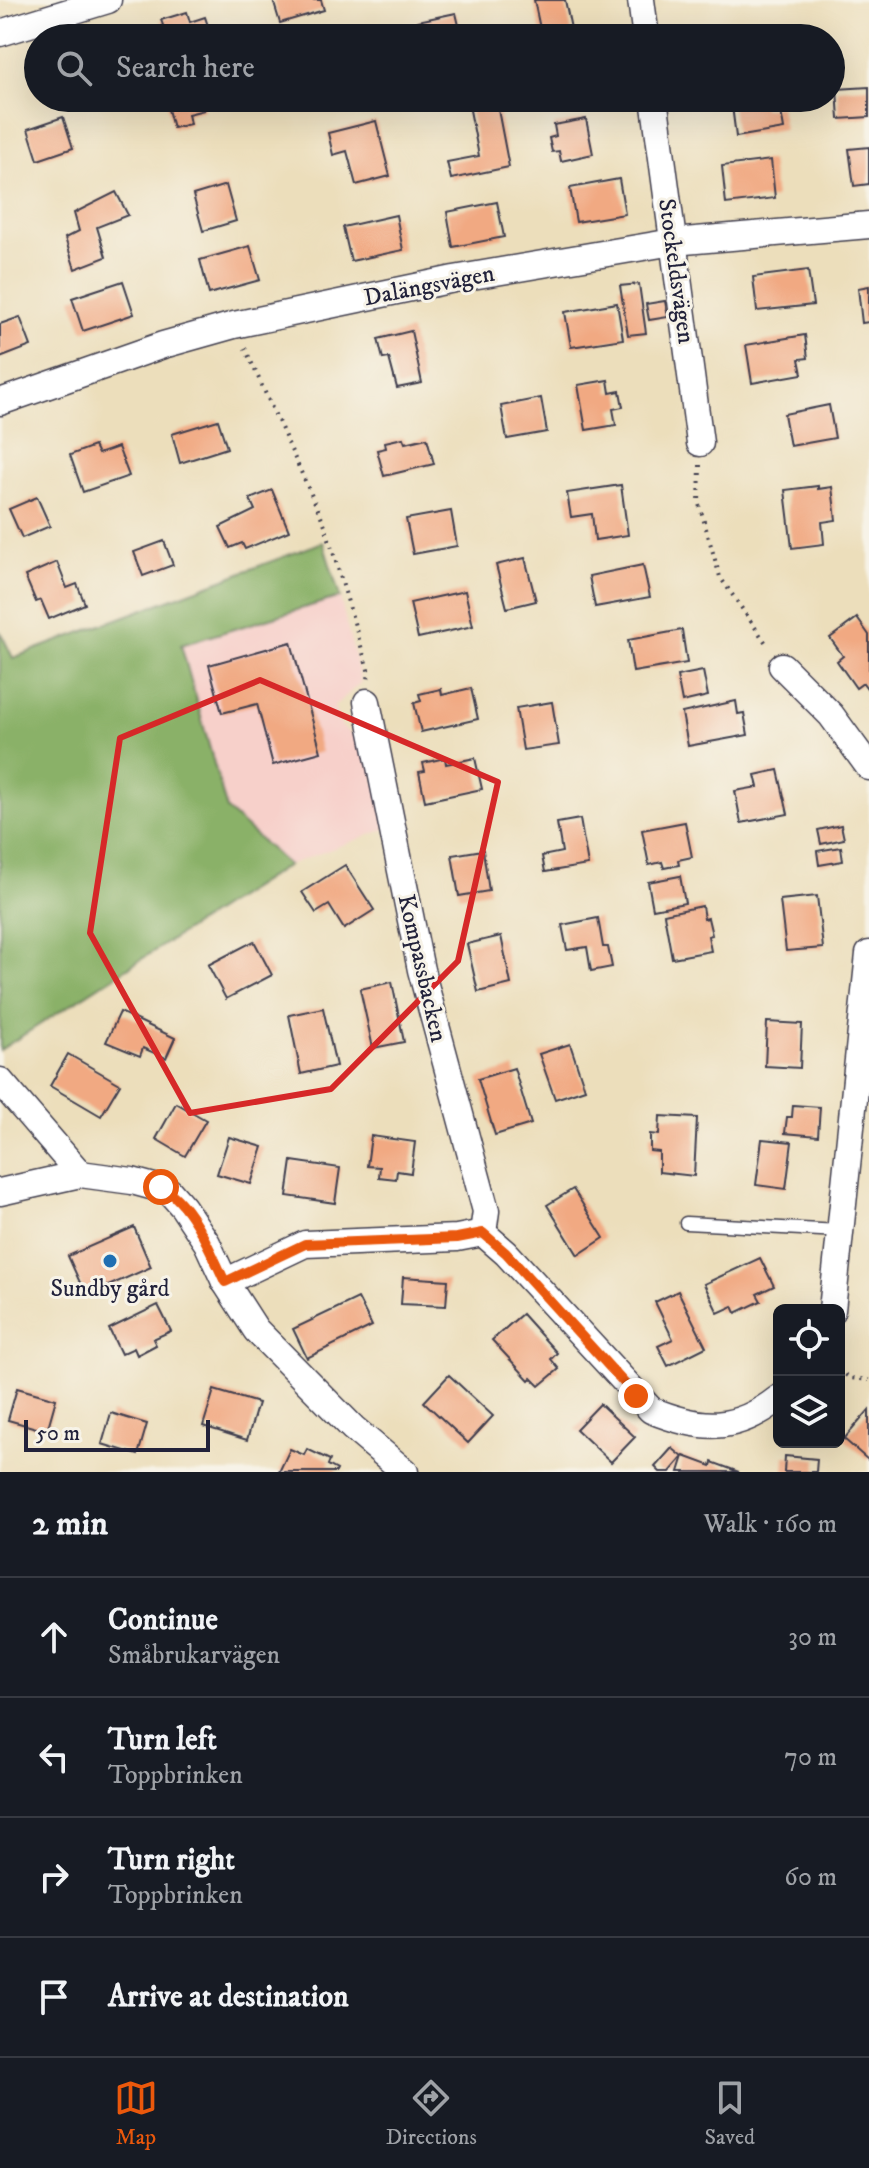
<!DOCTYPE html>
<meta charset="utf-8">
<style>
:root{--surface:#171b24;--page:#20242c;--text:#f1f3f6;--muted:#9ea1a6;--line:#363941;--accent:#ea580c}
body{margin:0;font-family:"IM FELL DW Pica",serif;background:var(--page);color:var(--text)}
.controls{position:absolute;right:24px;bottom:24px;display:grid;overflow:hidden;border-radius:12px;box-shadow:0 8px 32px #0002}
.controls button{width:72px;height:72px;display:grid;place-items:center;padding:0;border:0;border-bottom:2px solid var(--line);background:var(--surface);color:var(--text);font:40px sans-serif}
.scale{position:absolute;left:24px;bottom:20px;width:186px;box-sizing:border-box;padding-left:8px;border:4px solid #22223b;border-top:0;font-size:22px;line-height:28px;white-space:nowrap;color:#22223b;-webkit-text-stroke:6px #f7f3e8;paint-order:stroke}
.stop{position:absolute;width:24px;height:24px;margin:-18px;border:6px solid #ea580c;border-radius:50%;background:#fff}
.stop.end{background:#ea580c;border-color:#fff;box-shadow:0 2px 8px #0008}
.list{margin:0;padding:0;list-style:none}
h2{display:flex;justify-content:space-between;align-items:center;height:104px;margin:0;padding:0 32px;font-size:34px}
h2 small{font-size:26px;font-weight:400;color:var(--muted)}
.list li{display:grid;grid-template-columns:52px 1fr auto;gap:24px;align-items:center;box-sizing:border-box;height:120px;padding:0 32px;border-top:2px solid var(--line)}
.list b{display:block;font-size:30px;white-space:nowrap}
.list p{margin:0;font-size:26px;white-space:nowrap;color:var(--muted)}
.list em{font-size:26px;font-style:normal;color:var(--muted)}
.icon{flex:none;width:44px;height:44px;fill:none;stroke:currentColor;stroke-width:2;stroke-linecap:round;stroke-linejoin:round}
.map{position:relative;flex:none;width:869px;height:1472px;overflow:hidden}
.search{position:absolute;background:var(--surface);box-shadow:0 8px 32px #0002;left:24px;right:24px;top:24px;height:88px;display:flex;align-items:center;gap:20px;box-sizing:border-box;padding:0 28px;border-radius:44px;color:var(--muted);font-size:30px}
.sheet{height:584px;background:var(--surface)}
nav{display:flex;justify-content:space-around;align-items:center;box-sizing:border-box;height:112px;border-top:2px solid var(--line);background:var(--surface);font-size:22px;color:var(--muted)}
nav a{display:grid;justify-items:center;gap:4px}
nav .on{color:var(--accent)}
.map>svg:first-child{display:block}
.built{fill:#f7d0ca}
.forest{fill:#8ab167;stroke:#566a51;stroke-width:2}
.building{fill:#f1a982}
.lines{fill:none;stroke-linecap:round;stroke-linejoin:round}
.lane-casing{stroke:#403e4e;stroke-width:15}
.street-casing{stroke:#403e4e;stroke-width:29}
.path{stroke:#403e4e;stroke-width:4;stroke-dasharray:2 6;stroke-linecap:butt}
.lane{stroke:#fff;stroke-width:12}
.street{stroke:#fff;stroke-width:26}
.route{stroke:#ea580c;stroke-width:10}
.marked{fill:none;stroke:#d62828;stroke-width:6;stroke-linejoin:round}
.poi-dot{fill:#1f6fb2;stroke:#f7f3e8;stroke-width:3}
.labels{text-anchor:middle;stroke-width:6;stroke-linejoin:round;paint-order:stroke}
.street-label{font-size:24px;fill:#22223b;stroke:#f7f3e8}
.poi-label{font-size:24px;fill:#22223b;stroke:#f7f3e8}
</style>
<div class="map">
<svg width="869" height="1472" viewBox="0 0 869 1472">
<rect width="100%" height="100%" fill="#f7f3e8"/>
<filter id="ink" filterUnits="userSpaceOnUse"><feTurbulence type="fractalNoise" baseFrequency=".0125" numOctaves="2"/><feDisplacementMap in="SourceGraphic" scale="16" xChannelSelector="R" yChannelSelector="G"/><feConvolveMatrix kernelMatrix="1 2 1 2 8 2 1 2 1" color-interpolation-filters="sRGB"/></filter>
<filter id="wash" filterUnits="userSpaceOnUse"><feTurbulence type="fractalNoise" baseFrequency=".006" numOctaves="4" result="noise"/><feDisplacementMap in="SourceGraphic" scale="32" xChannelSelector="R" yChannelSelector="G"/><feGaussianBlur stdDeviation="1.8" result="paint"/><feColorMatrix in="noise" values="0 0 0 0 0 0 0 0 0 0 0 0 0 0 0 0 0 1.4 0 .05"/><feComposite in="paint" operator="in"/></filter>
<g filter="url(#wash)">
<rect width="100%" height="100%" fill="#ecdebb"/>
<path class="built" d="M 340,597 L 361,682 L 334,707 L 342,727 L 368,746 L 386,829 L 288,865 L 227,810 L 181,645 Z"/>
<path class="forest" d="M 323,542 L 340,597 L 181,645 L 227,810 L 288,865 L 0,1050 L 0,631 L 13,658 Z"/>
<g id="blocks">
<g class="building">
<path d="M 273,0 L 321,0 L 324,10 L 280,23 Z"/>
<path d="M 534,0 L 565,0 L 573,38 L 542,38 Z"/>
<path d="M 187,12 L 190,22 L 205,17 L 212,38 L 151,38 L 149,32 L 164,28 L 161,20 Z"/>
<path d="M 456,13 L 462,38 L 422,38 L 418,21 Z"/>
<path d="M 869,87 L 869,117 L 839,119 L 837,89 Z"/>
<path d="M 165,98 L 201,98 L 204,110 L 188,114 L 190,124 L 173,128 Z"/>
<path d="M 731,98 L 761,98 L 763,109 L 780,106 L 784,129 L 736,137 Z"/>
<path d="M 496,99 L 509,167 L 451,179 L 447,162 L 479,156 L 469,105 Z"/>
<path d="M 63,117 L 73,148 L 38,160 L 28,129 Z"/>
<path d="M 586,119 L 593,154 L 561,161 L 559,151 L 552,152 L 549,138 L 556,136 L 554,125 Z"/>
<path d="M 376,121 L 390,176 L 356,185 L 347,151 L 333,155 L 328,133 Z"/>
<path d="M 869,147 L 869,184 L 854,186 L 849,149 Z"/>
<path d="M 771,160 L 775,198 L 726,204 L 722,166 Z"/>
<path d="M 619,179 L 625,214 L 576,222 L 570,188 Z"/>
<path d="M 226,185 L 236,221 L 203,231 L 193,195 Z"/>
<path d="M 116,192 L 128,215 L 97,227 L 106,257 L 75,269 L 65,238 L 79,231 L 74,213 Z"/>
<path d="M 497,202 L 504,237 L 453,247 L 447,212 Z"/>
<path d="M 396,215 L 403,250 L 351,261 L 343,227 Z"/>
<path d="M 250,246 L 260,280 L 209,294 L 200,260 Z"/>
<path d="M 808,270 L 813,305 L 757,311 L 753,277 Z"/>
<path d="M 123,281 L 134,314 L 83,331 L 72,298 Z"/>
<path d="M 639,284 L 646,333 L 628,335 L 620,286 Z"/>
<path d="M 869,286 L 869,322 L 862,323 L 858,288 Z"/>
<path d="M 665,301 L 668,317 L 649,320 L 646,304 Z"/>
<path d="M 617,303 L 623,339 L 571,347 L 565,312 Z"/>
<path d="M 20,317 L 31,346 L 0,358 L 0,324 Z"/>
<path d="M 411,331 L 422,383 L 397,388 L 389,358 L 383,359 L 378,339 Z"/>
<path d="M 805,335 L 808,358 L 799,359 L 802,374 L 752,383 L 746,345 Z"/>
<path d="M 608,380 L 610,393 L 620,391 L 623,407 L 613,409 L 616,425 L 586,430 L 578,385 Z"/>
<path d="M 541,398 L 547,432 L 507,439 L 501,406 Z"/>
<path d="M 829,405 L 835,438 L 790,446 L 784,414 Z"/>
<path d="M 218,420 L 227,448 L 180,463 L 172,434 Z"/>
<path d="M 403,438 L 405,443 L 427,438 L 434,464 L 384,476 L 377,450 L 386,448 L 385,442 Z"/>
<path d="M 94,446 L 98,454 L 118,447 L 129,476 L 83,492 L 70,455 Z"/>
<path d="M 621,485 L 628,535 L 595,540 L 592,514 L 571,517 L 567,493 Z"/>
<path d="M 818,486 L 818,489 L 832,487 L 836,520 L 822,522 L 824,544 L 792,548 L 785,490 Z"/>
<path d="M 272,490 L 289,531 L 245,549 L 242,543 L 230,548 L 220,527 L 255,510 L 250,499 Z"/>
<path d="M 37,497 L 50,526 L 22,538 L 9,509 Z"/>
<path d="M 451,511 L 457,546 L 413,554 L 406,519 Z"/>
<path d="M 164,541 L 173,565 L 143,576 L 134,552 Z"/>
<path d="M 525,558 L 536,601 L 507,608 L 496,565 Z"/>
<path d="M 57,562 L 67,588 L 77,584 L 85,604 L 49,619 L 41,600 L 36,602 L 25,576 Z"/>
<path d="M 643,565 L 650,597 L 595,607 L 589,576 Z"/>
<path d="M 465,591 L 473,626 L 418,638 L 410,603 Z"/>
<path d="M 857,618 L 869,635 L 869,691 L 863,683 L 856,688 L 837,661 L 843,656 L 830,638 Z"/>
<path d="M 682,630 L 687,663 L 633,672 L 628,640 Z"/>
<path d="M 291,642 L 321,752 L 273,765 L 257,704 L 222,713 L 209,665 Z"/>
<path d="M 703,671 L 708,696 L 682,702 L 677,676 Z"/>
<path d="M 471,688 L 478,719 L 421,732 L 414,703 L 421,701 L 419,694 L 441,689 L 442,695 Z"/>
<path d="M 736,701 L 738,714 L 744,713 L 748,735 L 688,746 L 682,713 Z"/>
<path d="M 552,702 L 559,745 L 523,750 L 516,708 Z"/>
<path d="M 445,758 L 446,764 L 475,758 L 482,789 L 425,801 L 419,772 L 425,771 L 423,763 Z"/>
<path d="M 778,770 L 788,814 L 741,823 L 735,791 L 758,787 L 755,775 Z"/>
<path d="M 580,819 L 588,865 L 545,872 L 542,856 L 562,852 L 557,823 Z"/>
<path d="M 685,822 L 692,857 L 678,860 L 679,865 L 664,868 L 662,862 L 649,865 L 642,830 Z"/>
<path d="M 841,825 L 844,839 L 821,844 L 818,830 Z"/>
<path d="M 841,847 L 843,861 L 819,865 L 817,851 Z"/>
<path d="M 483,850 L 489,891 L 459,896 L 452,855 Z"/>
<path d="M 345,865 L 374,910 L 344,929 L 329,905 L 316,913 L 302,892 Z"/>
<path d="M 680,876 L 685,903 L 653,909 L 648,882 Z"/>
<path d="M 817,896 L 823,948 L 786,951 L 780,900 Z"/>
<path d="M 702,906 L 704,919 L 708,918 L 712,935 L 708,936 L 711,951 L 672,958 L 664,914 Z"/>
<path d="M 598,918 L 603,947 L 608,947 L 612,967 L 591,971 L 587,947 L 567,950 L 562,925 Z"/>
<path d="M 501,936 L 511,984 L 478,992 L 467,944 Z"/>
<path d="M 254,941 L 272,975 L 226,999 L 208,965 Z"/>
<path d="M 392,982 L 404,1042 L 373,1048 L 360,989 Z"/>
<path d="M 323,1008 L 336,1066 L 301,1074 L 289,1015 Z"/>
<path d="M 120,1012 L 175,1038 L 166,1058 L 143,1048 L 140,1056 L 106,1042 Z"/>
<path d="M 767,1022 L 802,1024 L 800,1068 L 765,1066 Z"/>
<path d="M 570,1044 L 585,1089 L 555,1099 L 539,1054 Z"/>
<path d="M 68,1054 L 120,1084 L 101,1116 L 50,1086 Z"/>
<path d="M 514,1068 L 531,1124 L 495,1135 L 478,1079 Z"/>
<path d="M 176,1103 L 206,1120 L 185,1156 L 156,1139 Z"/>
<path d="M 793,1105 L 820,1107 L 818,1136 L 785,1133 L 787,1117 L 792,1117 Z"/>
<path d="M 660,1116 L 697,1118 L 694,1176 L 659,1172 L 659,1152 L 650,1151 L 650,1134 L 659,1135 Z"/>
<path d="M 371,1136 L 415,1142 L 411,1173 L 397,1171 L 396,1179 L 379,1177 L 380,1167 L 367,1166 Z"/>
<path d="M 229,1137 L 263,1147 L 251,1184 L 217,1174 Z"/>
<path d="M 762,1139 L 792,1142 L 786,1189 L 756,1185 Z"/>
<path d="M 292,1161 L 340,1168 L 335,1203 L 287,1196 Z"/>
<path d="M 573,1189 L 604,1238 L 578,1255 L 547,1205 Z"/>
<path d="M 134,1227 L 151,1267 L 86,1296 L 68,1256 Z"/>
<path d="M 760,1258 L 774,1286 L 757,1294 L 761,1301 L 736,1313 L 733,1306 L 718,1313 L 704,1284 Z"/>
<path d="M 403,1277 L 448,1280 L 446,1306 L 401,1304 Z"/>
<path d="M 678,1291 L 706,1347 L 668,1366 L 658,1346 L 673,1339 L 655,1302 Z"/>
<path d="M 358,1298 L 372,1326 L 307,1358 L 293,1329 Z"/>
<path d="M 158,1305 L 171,1331 L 153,1339 L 156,1345 L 137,1355 L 134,1348 L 121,1354 L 109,1329 Z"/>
<path d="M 522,1314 L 557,1353 L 551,1359 L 559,1369 L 539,1386 L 531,1378 L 529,1380 L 492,1340 Z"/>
<path d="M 449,1375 L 493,1416 L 468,1443 L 424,1402 Z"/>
<path d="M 17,1388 L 56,1399 L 47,1431 L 8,1420 Z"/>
<path d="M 214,1390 L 258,1403 L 247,1440 L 203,1426 Z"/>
<path d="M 600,1404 L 635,1437 L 611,1462 L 576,1429 Z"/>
<path d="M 869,1410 L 869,1459 L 868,1460 L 844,1439 Z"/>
<path d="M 111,1413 L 147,1424 L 138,1455 L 102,1444 Z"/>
<path d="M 672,1448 L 683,1457 L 670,1472 L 660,1472 L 655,1467 Z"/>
<path d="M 290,1449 L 304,1455 L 307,1449 L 330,1460 L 328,1465 L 337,1470 L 336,1472 L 279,1472 Z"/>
<path d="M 684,1456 L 711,1466 L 712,1462 L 739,1472 L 679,1472 Z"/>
<path d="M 785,1456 L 817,1459 L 816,1472 L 784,1472 Z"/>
</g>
</g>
</g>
<g filter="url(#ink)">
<use href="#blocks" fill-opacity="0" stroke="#403e4e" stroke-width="2"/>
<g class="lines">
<g class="lane-casing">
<path id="lane" d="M 686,1223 L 840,1231"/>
</g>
<g class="street-casing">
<g id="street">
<path d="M 641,0 L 646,38"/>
<path d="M 0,33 L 108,0"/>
<path d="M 654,98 L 700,443"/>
<path d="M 0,402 L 163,345 L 234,325 L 454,279 L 673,242 L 869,225"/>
<path d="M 782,666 L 831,715 L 869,767"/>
<path d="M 367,702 L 421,970 L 486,1211 L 483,1233"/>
<path d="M 0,1081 L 80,1174"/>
<path d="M 0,1192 L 80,1174 L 132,1181 L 169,1191 L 183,1207 L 207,1243 L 225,1282 L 256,1330 L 353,1428 L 405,1472"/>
<path d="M 225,1282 L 305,1244 L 457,1238 L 483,1233 L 506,1253 L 651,1410 C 700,1430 735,1433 779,1398"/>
<path d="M 832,1310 L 869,954"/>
</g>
</g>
<g class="path">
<path d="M 245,348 L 325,525 L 369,673 L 368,679"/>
<path d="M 700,465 L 699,504 L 720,577 L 768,646"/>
<path d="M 839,1370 L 850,1378 L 869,1380"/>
</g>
<use href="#lane" class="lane"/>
<use href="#street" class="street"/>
</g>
</g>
<g class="lines" filter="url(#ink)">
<path class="route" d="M 161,1187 C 190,1200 212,1254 225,1282 L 305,1244 L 457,1238 L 483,1233 L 506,1253 L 636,1396"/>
</g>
<path class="marked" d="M 260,680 L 498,782 L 458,961 L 331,1089 L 190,1113 L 90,933 L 120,738 Z"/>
<circle class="poi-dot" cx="110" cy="1261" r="8"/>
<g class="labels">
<g class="street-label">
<text transform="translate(677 271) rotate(82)" y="8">Stockeldsvägen</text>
<text transform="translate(429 285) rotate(-11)" y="8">Dalängsvägen</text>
<text transform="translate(423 968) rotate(77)" y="8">Kompassbacken</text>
</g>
<g class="poi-label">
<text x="110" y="1296">Sundby gård</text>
</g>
</g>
</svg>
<div class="controls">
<button><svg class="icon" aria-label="locate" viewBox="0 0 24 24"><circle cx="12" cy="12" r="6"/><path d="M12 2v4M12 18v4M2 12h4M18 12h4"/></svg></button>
<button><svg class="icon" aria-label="layers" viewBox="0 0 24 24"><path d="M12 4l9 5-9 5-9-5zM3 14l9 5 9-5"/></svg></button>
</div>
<div class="scale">50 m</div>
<div class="stop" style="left:161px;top:1187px"></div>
<div class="stop end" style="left:636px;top:1396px"></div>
<div class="search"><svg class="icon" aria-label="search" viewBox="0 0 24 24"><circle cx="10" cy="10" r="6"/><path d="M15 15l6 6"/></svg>Search here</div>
</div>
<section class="sheet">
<h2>2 min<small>Walk · 160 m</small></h2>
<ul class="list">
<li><svg class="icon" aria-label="ahead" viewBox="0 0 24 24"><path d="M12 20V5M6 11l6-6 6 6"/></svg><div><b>Continue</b><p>Småbrukarvägen</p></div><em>30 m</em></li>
<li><svg class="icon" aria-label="left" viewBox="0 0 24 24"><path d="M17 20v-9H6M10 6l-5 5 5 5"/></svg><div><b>Turn left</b><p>Toppbrinken</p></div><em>70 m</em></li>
<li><svg class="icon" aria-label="right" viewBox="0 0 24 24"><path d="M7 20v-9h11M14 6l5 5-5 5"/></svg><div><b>Turn right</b><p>Toppbrinken</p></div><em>60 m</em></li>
<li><svg class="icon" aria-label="arrive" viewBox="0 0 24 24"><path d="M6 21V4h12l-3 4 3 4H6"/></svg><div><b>Arrive at destination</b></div></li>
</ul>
</section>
<nav>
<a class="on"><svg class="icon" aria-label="map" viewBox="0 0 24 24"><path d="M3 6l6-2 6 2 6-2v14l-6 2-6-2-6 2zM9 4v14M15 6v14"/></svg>Map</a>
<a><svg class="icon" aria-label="directions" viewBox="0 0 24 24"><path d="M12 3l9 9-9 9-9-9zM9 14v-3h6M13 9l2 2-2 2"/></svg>Directions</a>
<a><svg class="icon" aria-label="saved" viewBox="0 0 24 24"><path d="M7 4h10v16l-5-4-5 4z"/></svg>Saved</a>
</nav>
